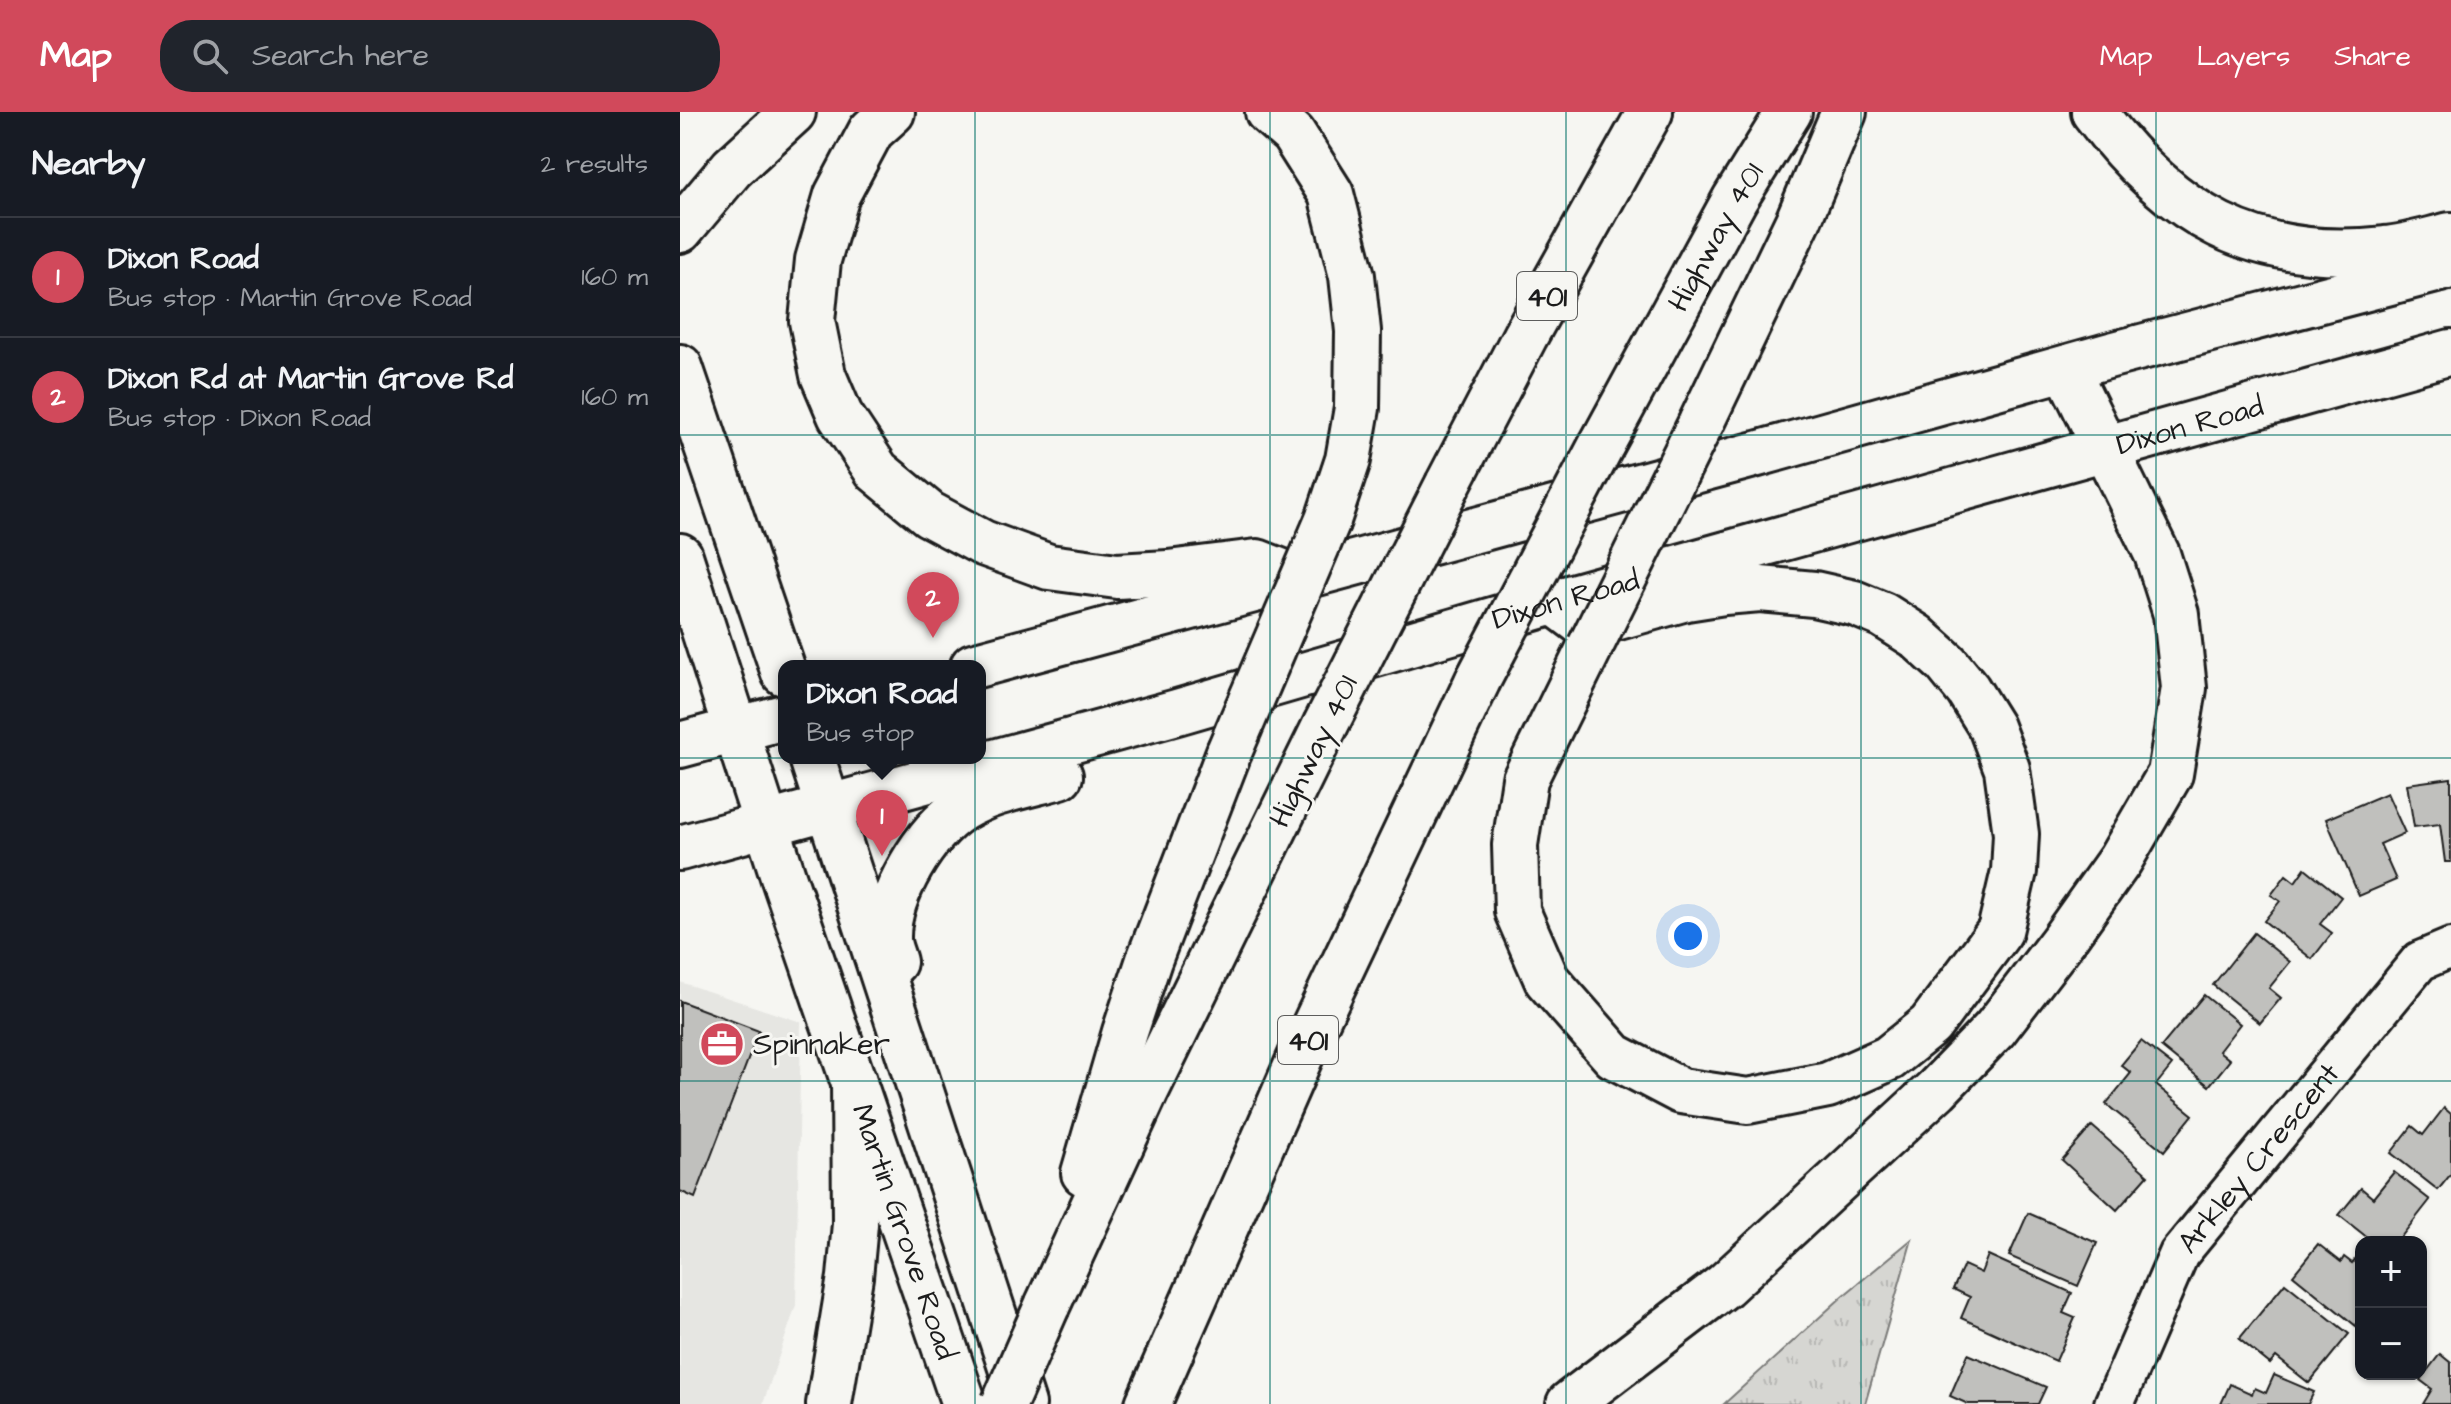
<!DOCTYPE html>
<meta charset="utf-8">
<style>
:root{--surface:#171b24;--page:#20242c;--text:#f1f3f6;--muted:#9ea1a6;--line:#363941;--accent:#d1495b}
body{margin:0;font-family:"Architects Daughter",sans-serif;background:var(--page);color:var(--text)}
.controls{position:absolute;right:24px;bottom:24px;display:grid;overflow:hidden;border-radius:16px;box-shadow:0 2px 6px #0004}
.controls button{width:72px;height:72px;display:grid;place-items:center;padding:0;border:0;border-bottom:2px solid var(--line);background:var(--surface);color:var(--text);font:40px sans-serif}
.you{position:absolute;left:1008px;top:824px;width:28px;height:28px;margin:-20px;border:6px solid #fff;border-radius:50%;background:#1a73e8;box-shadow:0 0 0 12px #1a73e833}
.badge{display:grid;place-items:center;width:52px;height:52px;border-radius:50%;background:var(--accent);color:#fff;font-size:26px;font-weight:700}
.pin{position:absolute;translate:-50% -66px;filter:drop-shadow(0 2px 4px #0008)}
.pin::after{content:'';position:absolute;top:42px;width:28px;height:24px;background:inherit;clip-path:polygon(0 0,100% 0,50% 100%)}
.popup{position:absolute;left:98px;top:548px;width:208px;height:104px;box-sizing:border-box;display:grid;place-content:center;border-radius:16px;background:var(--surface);filter:drop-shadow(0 2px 6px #0005);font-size:26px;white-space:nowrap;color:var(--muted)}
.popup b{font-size:30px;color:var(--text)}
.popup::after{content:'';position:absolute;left:50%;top:100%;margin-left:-16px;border:16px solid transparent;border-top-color:var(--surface)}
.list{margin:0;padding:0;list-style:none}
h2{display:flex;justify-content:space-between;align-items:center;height:104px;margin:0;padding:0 32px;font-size:34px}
h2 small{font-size:26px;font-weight:400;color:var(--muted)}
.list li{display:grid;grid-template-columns:52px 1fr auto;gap:24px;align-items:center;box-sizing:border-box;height:120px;padding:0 32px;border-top:2px solid var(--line)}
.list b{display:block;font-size:30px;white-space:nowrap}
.list p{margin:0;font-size:26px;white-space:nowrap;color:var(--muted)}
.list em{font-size:26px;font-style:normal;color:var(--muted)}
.icon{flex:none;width:44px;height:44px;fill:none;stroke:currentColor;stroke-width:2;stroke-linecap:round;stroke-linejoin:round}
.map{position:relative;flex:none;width:1771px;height:1292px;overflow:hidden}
header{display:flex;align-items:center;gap:48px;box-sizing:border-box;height:112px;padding:0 40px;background:var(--accent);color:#fff}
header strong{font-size:38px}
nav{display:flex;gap:44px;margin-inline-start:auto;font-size:28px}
.search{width:560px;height:72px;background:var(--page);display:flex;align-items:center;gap:20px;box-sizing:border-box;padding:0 28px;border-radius:32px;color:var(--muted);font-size:30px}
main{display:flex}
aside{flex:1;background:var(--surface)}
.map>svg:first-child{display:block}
.built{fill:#e6e6e2}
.park{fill:url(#park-tufts);stroke:#797977;stroke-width:2}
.building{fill:#c0c0bd;stroke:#1c1c1c;stroke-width:2}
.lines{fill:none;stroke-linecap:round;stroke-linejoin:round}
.minor-casing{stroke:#1c1c1c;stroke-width:44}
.secondary-casing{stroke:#1c1c1c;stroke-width:50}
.motorway-casing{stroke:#1c1c1c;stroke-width:50}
.minor{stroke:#f6f6f2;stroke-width:38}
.secondary{stroke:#f6f6f2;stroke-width:44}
.motorway{stroke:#f6f6f2;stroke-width:44}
.motorway-bridge-casing{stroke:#1c1c1c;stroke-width:50;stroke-linecap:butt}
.motorway-bridge{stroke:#f6f6f2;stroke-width:44}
.grid{fill:none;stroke:#0f766e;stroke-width:2;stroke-opacity:0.55}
.labels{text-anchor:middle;stroke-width:6;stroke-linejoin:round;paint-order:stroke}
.shield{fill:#f6f6f2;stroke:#5d5d5c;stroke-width:2}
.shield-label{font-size:28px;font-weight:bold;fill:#1c1c1c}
.street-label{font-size:30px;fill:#1c1c1c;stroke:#f6f6f2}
.poi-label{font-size:30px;fill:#1c1c1c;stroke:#f6f6f2;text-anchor:start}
</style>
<header>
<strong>Map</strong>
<div class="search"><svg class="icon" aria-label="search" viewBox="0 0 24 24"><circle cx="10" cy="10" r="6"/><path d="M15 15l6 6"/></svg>Search here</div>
<nav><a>Map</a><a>Layers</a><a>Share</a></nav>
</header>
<main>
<aside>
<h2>Nearby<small>2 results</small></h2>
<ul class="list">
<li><span class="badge">1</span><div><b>Dixon Road</b><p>Bus stop · Martin Grove Road</p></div><em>160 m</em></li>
<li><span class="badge">2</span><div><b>Dixon Rd at Martin Grove Rd</b><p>Bus stop · Dixon Road</p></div><em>160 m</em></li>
</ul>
</aside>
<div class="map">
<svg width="1771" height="1292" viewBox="0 0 1771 1292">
<defs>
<pattern id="park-tufts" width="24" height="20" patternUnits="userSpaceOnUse" patternTransform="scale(2)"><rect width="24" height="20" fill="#d6d6d2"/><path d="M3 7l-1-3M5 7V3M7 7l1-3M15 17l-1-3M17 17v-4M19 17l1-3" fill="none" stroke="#b7b7b4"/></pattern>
</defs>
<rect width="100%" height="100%" fill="#f6f6f2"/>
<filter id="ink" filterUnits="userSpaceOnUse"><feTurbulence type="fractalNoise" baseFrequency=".0125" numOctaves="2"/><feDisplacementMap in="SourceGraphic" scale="16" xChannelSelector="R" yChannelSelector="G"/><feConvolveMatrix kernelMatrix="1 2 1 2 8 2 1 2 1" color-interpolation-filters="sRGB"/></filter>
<g filter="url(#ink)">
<path class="built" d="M 0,870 L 121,910 L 116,1193 L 83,1292 L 0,1292 Z"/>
<path class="park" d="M 1232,1127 L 1185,1292 L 1044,1292 L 1163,1184 Z"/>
<g class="building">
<path d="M 1771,666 L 1771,750 L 1765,750 L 1760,712 L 1734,715 L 1727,672 Z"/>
<path d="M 1707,681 L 1725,721 L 1700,732 L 1716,768 L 1679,784 L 1646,707 Z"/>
<path d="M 1625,756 L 1661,785 L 1640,812 L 1652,821 L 1632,847 L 1584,809 L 1600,789 L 1591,783 L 1606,763 L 1615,770 Z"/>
<path d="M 1574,821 L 1610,850 L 1589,876 L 1601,886 L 1580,911 L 1533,873 Z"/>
<path d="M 1524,883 L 1560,912 L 1539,939 L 1550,948 L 1529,974 L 1481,935 Z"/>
<path d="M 0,889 L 79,919 L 15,1086 L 0,1079 Z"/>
<path d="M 1461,929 L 1492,953 L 1476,973 L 1513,1003 L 1484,1039 L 1426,992 L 1451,961 L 1441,953 Z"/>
<path d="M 1764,996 L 1771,1002 L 1771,1062 L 1758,1078 L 1711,1041 L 1732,1014 L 1743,1023 Z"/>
<path d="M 1412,1014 L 1468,1063 L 1437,1098 L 1382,1048 Z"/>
<path d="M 1714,1060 L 1750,1088 L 1717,1130 L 1693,1130 L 1659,1103 L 1681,1076 L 1693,1086 Z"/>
<path d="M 1348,1101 L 1417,1131 L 1398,1174 L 1329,1144 Z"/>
<path d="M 1638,1132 L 1661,1150 L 1664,1145 L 1672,1151 L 1681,1140 L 1681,1208 L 1676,1214 L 1613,1163 Z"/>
<path d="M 1308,1143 L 1392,1181 L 1383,1201 L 1395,1206 L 1376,1249 L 1281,1206 L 1290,1185 L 1273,1177 L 1284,1153 L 1301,1161 Z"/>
<path d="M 1605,1171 L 1669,1222 L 1629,1271 L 1596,1245 L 1590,1252 L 1559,1227 Z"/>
<path d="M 1288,1242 L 1366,1275 L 1358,1292 L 1288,1292 L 1270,1284 Z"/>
<path d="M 1760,1242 L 1771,1251 L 1771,1292 L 1743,1292 L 1752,1277 L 1740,1268 Z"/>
<path d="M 1594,1263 L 1634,1280 L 1628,1292 L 1541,1292 L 1550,1272 L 1572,1282 L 1575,1276 L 1586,1281 Z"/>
</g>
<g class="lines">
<g class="minor-casing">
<g id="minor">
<path id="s1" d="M 1434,1292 L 1499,1142 L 1740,849 L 1771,836"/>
</g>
</g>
<g class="secondary-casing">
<g id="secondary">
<path d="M 0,255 L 104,561"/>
<path id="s2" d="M 0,444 L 104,767 L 284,1292"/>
<path d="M 293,554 L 1077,342 L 1431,243 L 1771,154"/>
<path d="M 0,633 L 104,605"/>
<path d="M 132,646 L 343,1292"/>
<path id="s3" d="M 0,736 L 497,600 L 874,490 L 1771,240"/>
<path d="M 214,850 C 212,843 208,834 208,827 C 207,783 245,720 281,697 C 310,679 348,673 380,664"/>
</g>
</g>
<g class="motorway-casing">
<g id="motorway">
<path d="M 212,0 L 191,19 L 157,83 L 138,148 L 132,209 L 143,263 L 160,303 L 197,359 L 249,402 L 303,431 L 369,455 L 437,464 L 488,461 L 577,450 L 615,465"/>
<path d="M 588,0 L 613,22 L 651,82 L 672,164 L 678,219 L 677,296 L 668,348 L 648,408"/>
<path d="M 1414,0 C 1491,103 1573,152 1705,137 C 1727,135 1749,128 1771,123"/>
<path d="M 0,118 L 52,56 L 113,0"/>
<path d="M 1021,311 L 1119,107 L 1164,0"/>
<path id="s4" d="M 922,332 L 1055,87 L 1109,0"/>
<path d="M 768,372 L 845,224 L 970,0"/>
<path d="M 874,490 L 906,514 L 1006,486 L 1044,480 L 1080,477 L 1134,482 L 1174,491 L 1203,503 L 1236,524 L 1266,551 L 1288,578 L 1311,615 L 1327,657 L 1336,722 L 1334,759 L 1320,819 L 1250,913 L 1209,946 L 1148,973 L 1068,989 L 1001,979 L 934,944 L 867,868 L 837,799 L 835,733 L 845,667 L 910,535"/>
<path d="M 404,1061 L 445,920 L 469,848 L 549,640"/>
<path d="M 367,1194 L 466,979 L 645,614"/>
<path d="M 149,1292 L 170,1165 L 175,1112 L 174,969"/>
<path d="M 468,1292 L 630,923 L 798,568"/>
<path d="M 889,1292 L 1045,1173 L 1257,977 L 1315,917 L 1381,831 L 1440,748 L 1490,662 L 1504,576 L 1496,502 L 1477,442 L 1386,256"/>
</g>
</g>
<use href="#minor" class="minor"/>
<use href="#secondary" class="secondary"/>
<use href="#motorway" class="motorway"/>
<g class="motorway-bridge-casing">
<g id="motorway-bridge">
<path d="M 910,535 L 1021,311"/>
<path d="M 798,568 L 922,332"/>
<path d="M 645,614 L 768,372"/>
<path d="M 549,640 L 648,408"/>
<path d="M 324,1292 L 367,1194"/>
</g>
</g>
<use href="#motorway-bridge" class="motorway-bridge"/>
</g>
</g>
<path class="grid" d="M 295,0 L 295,1292M 590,0 L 590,1292M 886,0 L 886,1292M 1181,0 L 1181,1292M 1476,0 L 1476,1292M 0,323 L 1771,323M 0,646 L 1771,646M 0,969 L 1771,969"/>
<defs>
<g id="office-disc" transform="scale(2.3)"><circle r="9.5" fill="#d1495b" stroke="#f6f6f2"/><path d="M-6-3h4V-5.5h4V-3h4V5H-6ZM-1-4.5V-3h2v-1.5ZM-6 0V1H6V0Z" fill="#fff"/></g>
</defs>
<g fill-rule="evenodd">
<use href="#office-disc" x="42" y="932"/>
</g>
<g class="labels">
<g class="shield">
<rect x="837" y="160" width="60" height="48" rx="6"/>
<rect x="598" y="904" width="60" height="48" rx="6"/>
</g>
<g class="shield-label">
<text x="867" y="194">401</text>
<text x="628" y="938">401</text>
</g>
<g class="street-label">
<text dy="10" stroke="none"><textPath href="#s4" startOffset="236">Highway 401</textPath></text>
<text dy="10" stroke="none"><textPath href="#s3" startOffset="1568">Dixon Road</textPath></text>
<text dy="10" stroke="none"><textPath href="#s3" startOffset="920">Dixon Road</textPath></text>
<text transform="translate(633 639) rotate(-64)" y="10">Highway 401</text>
<text dy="10" stroke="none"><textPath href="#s1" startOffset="288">Arkley Crescent</textPath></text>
<text dy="10" stroke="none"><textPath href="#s2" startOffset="712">Martin Grove Road</textPath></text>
</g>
<g class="poi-label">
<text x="73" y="942">Spinnaker</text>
</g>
</g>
</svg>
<div class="controls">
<button>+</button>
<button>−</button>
</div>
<div class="you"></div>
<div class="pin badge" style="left:202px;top:744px">1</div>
<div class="popup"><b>Dixon Road</b>Bus stop</div>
<div class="pin badge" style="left:253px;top:526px">2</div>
</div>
</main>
